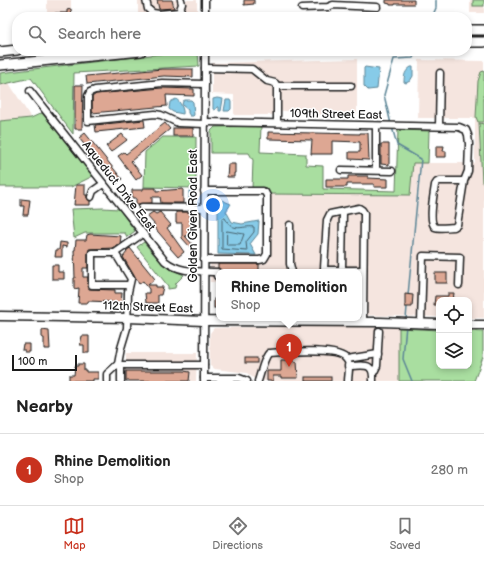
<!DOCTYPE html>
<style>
:root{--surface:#fff;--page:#f6f6f6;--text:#222;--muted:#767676;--line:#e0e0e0;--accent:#c8321e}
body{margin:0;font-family:"Balsamiq Sans",sans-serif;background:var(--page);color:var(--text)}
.controls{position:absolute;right:12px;bottom:12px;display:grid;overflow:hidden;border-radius:8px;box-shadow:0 2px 6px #0003}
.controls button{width:36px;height:36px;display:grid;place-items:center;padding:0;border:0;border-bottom:1px solid var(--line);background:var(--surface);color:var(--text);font:20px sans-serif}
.scale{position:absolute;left:12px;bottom:10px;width:65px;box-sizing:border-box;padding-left:4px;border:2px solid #1c1c1c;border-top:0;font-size:11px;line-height:14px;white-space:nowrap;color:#1c1c1c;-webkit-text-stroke:3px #fff;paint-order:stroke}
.you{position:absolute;left:213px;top:205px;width:14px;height:14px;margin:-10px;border:3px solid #fff;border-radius:50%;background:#1a73e8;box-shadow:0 0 0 6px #1a73e833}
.badge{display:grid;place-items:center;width:26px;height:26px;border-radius:50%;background:var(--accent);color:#fff;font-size:13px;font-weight:700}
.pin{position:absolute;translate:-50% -33px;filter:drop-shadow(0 1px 2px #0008)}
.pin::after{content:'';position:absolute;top:21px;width:14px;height:12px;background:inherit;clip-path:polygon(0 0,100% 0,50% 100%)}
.popup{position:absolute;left:216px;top:269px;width:146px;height:52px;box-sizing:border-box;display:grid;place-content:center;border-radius:8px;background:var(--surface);filter:drop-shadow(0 1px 3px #0005);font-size:13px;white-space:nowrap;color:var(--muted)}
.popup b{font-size:15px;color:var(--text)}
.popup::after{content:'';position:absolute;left:50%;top:100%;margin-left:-8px;border:8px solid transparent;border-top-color:var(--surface)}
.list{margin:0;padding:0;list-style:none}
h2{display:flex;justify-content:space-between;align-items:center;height:52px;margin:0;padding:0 16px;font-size:17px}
h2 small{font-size:13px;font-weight:400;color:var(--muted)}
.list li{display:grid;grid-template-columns:26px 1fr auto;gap:12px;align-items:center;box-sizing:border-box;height:72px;padding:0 16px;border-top:1px solid var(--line)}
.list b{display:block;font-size:15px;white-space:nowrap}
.list p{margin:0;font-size:13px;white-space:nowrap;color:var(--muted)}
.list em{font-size:13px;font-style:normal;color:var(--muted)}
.icon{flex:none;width:22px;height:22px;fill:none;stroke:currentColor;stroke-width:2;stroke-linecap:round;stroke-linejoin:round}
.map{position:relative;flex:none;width:484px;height:381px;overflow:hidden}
.search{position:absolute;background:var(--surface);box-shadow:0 2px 6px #0003;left:12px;right:12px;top:12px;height:44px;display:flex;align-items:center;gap:10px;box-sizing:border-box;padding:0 14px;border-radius:16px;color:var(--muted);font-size:15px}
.sheet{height:124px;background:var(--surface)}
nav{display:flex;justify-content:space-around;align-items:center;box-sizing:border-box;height:56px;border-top:1px solid var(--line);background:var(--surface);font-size:11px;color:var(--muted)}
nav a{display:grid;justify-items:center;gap:2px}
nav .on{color:var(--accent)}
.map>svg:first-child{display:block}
.built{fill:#f5e5df}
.green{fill:#a9dea0;stroke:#627d5e}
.water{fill:#87cbe8;stroke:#5c8596}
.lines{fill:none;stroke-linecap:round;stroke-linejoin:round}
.shore{stroke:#47626e;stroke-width:1}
.stream{stroke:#5c8596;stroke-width:1.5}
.building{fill:#dda793;stroke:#1c1c1c}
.minor-casing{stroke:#1c1c1c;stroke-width:9}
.major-casing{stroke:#1c1c1c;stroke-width:11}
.highway-casing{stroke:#1c1c1c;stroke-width:12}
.minor{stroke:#fff;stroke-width:6}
.major{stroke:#fff;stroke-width:8}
.highway{stroke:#fff;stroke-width:9}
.labels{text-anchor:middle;stroke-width:3;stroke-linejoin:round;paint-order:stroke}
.street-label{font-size:12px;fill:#1c1c1c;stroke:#fff}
</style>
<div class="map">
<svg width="484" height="381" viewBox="0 0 484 381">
<rect width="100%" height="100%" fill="#fff"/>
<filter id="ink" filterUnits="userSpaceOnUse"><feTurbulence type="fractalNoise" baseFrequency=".025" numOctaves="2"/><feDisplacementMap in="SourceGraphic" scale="8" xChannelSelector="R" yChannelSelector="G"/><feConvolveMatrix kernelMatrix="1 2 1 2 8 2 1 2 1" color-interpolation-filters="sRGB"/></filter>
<g filter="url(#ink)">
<g class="built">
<rect x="47" y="0" width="24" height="17"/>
<path d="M 138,0 L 197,0 L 197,15 L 171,17 L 138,17 Z"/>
<rect x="470" y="0" width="14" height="13"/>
<path d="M 357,59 L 357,114 L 326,115 L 276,110 L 272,115 L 234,115 L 234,95 L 212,94 L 212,63 Z"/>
<path d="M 419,60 L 484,61 L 484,318 L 469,318 L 469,300 L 439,300 L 439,317 L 359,315 L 359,272 L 219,272 L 219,282 L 210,282 L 210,262 L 267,263 L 267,194 L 410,195 L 413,163 L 475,163 L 475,118 L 418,118 Z"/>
<path d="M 9,83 L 31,118 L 0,121 L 0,85 Z"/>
<path d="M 320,326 L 399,328 L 399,381 L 257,381 L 247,373 L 215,369 L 210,366 L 210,333 L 214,328 Z"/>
<path d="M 126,353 L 197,353 L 196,381 L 117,381 L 117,361 L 126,361 Z"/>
</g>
<g class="green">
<rect x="473" y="0" width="11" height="6"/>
<path d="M 185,51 L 198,51 L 199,66 L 74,73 L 73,134 L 31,78 L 0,85 L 0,73 Z"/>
<path d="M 484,71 L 484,122 L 478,122 L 476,117 L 478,81 L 481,72 Z"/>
<path d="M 42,113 L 93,176 L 71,187 L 0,187 L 0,121 L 31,118 Z"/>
<path d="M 479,123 L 484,124 L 484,185 L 482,182 Z"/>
<path d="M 261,126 L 260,152 L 306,154 L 306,165 L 323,166 L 323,189 L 396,191 L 398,130 L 429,131 L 428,163 L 413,163 L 410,195 L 267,194 L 258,188 L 252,188 L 253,160 L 249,153 L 211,153 L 211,131 L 215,127 Z"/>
<path d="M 163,137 L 196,137 L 196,188 L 144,187 L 145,152 Z"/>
<path d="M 103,208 L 119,209 L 135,231 L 127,237 L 125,233 L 85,233 L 74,238 L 71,209 Z"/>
<path d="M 144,242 C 158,260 163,266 184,275 L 176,283 L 175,288 L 168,289 L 168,286 L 137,247 Z"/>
<path d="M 399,328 L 439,330 L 439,366 L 469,366 L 469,331 L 483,332 L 483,357 L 474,381 L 399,381 Z"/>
</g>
<g class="water">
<path d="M 365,67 L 379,69 L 377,89 L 368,90 L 364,86 L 364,68 Z"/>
<path d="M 411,67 L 413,67 L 413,76 L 410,81 L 406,83 L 404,82 C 404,75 405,71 411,67 Z"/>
<path d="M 217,98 L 223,99 L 221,111 L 219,111 L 219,107 L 217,107 L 215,110 L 213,109 L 213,99 Z"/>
<path d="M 176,99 C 180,101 184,110 183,114 L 173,112 L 169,109 L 170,102 Z"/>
<path d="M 185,100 L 191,100 L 193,102 L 194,115 L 193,116 L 190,116 L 188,113 L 188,110 L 182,105 L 183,101 Z"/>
<path d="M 226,100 L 230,100 L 231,102 L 231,109 L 229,111 L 224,111 Z"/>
<path d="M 191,190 L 195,191 L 195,201 L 189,201 L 189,191 Z"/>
<path d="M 219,199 L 231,204 L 226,211 L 232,222 L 242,224 L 259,221 L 258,234 L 250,244 L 256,255 L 218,254 L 218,200 Z"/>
</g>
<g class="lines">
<g class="shore">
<path d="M 223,218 L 225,218 C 234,234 242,225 254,227 L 254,232 L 246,242 L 247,251 L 222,249 L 222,220 Z"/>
<path d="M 227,231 L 244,234 L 240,245 L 227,245 Z"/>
</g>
<g class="stream">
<path d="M 432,17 L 436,8 L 436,0"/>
<path d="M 391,124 L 384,95 L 394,59 L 413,58 L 416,51"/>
<path d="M 392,127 L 397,145 L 421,159 L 408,295"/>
<path d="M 406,319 L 407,307"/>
<path d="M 406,325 L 403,359 L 412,381"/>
</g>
</g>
<g class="building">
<path d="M 157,0 L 172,0 L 174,8 L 159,9 Z"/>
<path d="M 244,0 L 254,0 L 254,4 L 244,5 Z"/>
<path d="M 386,0 L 414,0 L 414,4 L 395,4 L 395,5 L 390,5 L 390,4 L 386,3 Z"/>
<path d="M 71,9 L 72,17 L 55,17 L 55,13 L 67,13 L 67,10 Z"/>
<path d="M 162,69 L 193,69 L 193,77 L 164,76 L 87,84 L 86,76 Z"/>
<path d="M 75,85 L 83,85 L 82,129 L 75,129 Z"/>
<path d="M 162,88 L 194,89 L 194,96 L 166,95 L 167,106 L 92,113 L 92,97 L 96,94 Z"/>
<path d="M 144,120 L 145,127 L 96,132 L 95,125 Z"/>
<path d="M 165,123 L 170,129 L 131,161 L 142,175 L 136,180 L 118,156 L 124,152 L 126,154 Z"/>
<rect x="173" y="128" width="20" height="8"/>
<path d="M 268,132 L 360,134 L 360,133 L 368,133 L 369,160 L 349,159 L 349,152 L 360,152 L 360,142 L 332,141 L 332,154 L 311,154 L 312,140 L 268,139 Z"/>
<path d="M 85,133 L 122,179 L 116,184 L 79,138 Z"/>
<path d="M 122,134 L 127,140 L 111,152 L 106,146 Z"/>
<path d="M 381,144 L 389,144 L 389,165 L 381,164 Z"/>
<path d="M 436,146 L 444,146 L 443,151 L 446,151 L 446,157 L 436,157 Z"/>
<path d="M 228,164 L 235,164 L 235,173 L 234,173 L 234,177 L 227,177 Z"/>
<path d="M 348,176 L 368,176 L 368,178 L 388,179 L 388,187 L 374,187 L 374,184 L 347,184 L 347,187 L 326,187 L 326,179 L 348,179 Z"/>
<path d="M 76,185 L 85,185 L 85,195 L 87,195 L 87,198 L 90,201 L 90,205 L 74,205 Z"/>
<path d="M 143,188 L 156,188 L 156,191 L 183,189 L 183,203 L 161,203 L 160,197 L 152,197 L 152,203 L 136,204 L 136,198 L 132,198 L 132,190 L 143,190 Z"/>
<path d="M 21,199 L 30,200 L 28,215 L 23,215 L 24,206 L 21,206 Z"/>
<path d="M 153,212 L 156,214 L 160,212 L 171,225 L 167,228 L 184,252 L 178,257 L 170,248 L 171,247 L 153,226 L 155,225 L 147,216 Z"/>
<path d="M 176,212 L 190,212 L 191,236 L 185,236 L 193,245 L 190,247 L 182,238 L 182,223 L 176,223 Z"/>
<path d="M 90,234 L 121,236 L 120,244 L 116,245 L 114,248 L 89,249 L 88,253 L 88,268 L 83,268 L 83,277 L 88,277 L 88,285 L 89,289 L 115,290 L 115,293 L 122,293 L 121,304 L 112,304 L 112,302 L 88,301 L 88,303 L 78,303 L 79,288 L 74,289 L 74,278 L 75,278 L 74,250 L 75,250 L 76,240 L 86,240 L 87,235 Z"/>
<path d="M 60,242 L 67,243 L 67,247 L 62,246 L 62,257 L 55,257 L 56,250 L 59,250 Z"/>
<path d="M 130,248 L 155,279 L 148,285 L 156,285 L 156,287 L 163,287 L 161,295 L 158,295 L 158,303 L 146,303 L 145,293 L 149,293 L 149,289 L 143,281 L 139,284 L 123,257 L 127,252 L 126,251 Z"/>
<path d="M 218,264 L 259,264 L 259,272 L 221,271 L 218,268 Z"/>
<path d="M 52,265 L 58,265 L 58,272 L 64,272 L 64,279 L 52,279 Z"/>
<rect x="435" y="273" width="12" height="10"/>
<path d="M 448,293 L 454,293 L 453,300 L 439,300 L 439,305 L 434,305 L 435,296 L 448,296 Z"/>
<path d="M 405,294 L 413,295 L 412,307 L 405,307 Z"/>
<rect x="214" y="299" width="5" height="9"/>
<path d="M 42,330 L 49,331 L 50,349 L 44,349 L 44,338 L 42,338 Z"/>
<path d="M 82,336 L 89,336 L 89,353 L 84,353 L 84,345 L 80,345 Z"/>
<path d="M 23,344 L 30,344 L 30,352 L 25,352 L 25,350 L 22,350 Z"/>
<rect x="245" y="358" width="12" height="5"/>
<path d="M 281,360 L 294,360 L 294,362 L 297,362 L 298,378 L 281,378 L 281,376 L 273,376 L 273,381 L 267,381 L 267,371 L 281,371 Z"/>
<path d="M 78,364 L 84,364 L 84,370 L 86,370 L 86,372 L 98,372 L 98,379 L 93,379 L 93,381 L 69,381 L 69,375 L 74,375 L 75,366 L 78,366 Z"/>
<path d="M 126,371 L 184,371 L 190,372 L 189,381 L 126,381 Z"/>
<rect x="305" y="377" width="26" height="4"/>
</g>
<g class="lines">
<g class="minor-casing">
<g id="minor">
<path d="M 146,0 L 148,9 L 153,13 L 159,14 L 179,12 L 182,4 L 181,0"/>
<path d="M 302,8 L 328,7 L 333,5 L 377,7"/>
<path d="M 205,17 L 205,0"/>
<path d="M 205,68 L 252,69 L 267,81 L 275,83 L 277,86 L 277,123"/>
<path d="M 277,86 L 351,86"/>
<path d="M 30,91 L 165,261 C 180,273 198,271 217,272 L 217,276 L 219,276"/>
<path d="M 205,122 L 459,127 L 466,130 L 468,135 L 469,144 L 468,171 L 464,181 L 457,225 L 454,227 C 449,227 439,229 435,227 C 428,222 434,193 435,185 L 437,182 L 440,181 L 464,181"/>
<path d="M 205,124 L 178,123 L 161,115 L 155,114 L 88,121 L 88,96 L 90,92 L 95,90 L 162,83 L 205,84"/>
<path d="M 439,126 L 440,73"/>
<path d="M 341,170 L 392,171"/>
<path d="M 376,170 L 376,126"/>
<path d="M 91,197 L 93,191 L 103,184"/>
<path d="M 142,207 L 204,208"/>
<path d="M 290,225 L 290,264 L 292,272"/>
<path d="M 115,253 L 92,253 L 92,285 L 129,285"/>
<path d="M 115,253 L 142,234"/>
<path d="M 204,260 L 259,260 L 264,259 L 267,254 L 267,196 L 265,192 L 262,191 L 204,191"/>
<path d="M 342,270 L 343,212"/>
<path d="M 363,322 L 364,213 L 362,210 L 359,208 L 330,214 L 327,220 L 324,268 L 326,270 L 363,270"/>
<path d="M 421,323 L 423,256 L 460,257 L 459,285"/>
<path d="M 347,359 L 378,354"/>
<path d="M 118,364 L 121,365 L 204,365"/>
<path d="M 348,366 C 364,366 374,361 373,381"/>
<path d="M 374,372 L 377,366 L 379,331"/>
<path d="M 204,378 L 239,378 L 247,381"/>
<path d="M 107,381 L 107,374 L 118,364 L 121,348 L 127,328 L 128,292 L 131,279 L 115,253"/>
<path d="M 121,381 L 121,365"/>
<path d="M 204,381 L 205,51"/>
<path d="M 258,381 C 261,373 264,357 269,353 C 284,352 340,347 347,360 C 351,365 348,375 348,381"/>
</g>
</g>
<g class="major-casing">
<g id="major">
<path d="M 0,316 L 128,318 L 204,321 L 380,322 L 439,324"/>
<path d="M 469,325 L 484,325"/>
</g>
</g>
<g class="highway-casing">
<g id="highway">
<path d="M 467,30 L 484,30"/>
<path d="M 467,42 L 484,42"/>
<path d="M 0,52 L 17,50"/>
<path d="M 0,65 L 141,51"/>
</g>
</g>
<use href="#minor" class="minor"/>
<use href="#major" class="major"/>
<use href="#highway" class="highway"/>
</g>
</g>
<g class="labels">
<g class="street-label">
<text transform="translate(336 114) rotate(1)" y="4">109th Street East</text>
<text transform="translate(119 186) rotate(52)" y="4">Aqueduct Drive East</text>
<text transform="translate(193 216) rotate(-90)" y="4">Golden Given Road East</text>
<text transform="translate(148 307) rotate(2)" y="4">112th Street East</text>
</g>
</g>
</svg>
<div class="controls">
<button><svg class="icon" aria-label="locate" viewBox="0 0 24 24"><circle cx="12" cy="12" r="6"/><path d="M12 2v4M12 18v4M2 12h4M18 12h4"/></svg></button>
<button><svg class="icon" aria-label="layers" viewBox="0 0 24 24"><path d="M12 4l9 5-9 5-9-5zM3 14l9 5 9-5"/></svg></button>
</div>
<div class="scale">100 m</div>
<div class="you"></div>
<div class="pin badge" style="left:289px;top:367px">1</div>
<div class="popup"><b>Rhine Demolition</b>Shop</div>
<div class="search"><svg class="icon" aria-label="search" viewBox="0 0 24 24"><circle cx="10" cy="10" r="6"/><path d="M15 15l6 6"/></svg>Search here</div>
</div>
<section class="sheet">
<h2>Nearby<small></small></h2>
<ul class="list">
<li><span class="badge">1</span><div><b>Rhine Demolition</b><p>Shop</p></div><em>280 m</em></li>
</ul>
</section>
<nav>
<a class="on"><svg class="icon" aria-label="map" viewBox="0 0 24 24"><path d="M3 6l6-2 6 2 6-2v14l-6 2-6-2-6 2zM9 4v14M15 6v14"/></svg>Map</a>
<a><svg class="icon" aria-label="directions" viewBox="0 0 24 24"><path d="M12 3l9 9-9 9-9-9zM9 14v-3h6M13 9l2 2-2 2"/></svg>Directions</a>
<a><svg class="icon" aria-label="saved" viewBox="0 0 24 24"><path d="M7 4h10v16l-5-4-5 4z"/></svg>Saved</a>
</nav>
